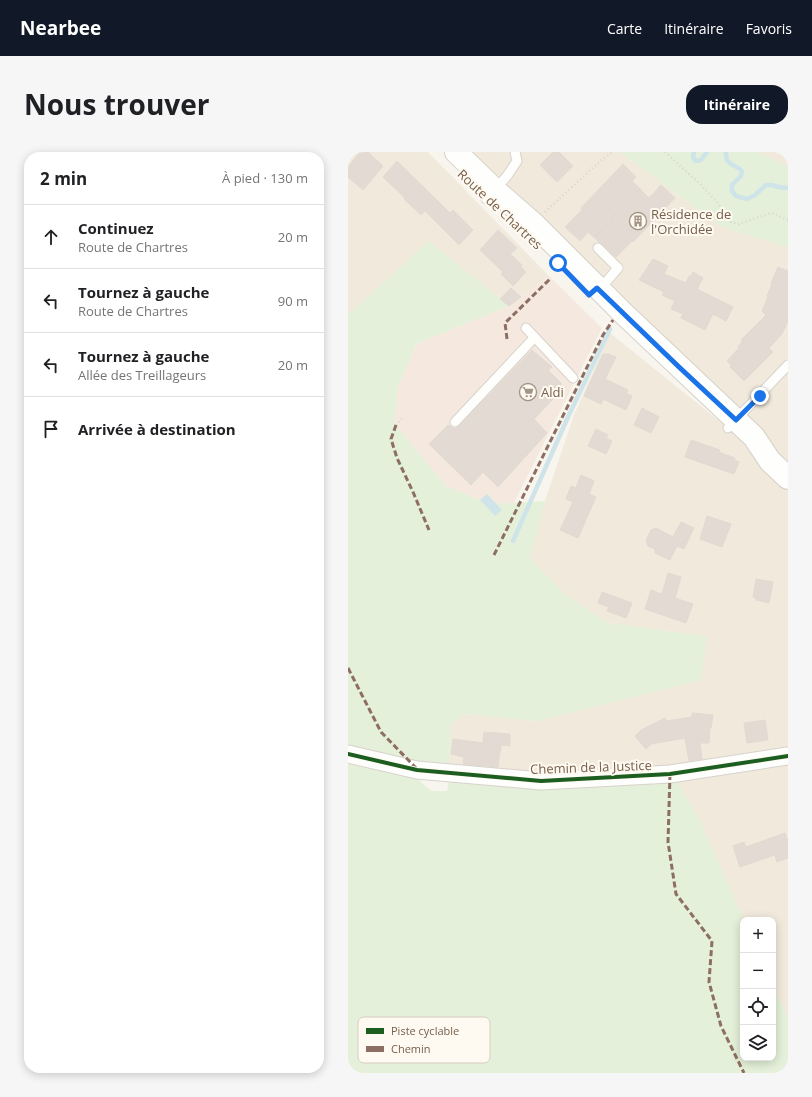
<!DOCTYPE html>
<html lang="fr">
<meta charset="utf-8">
<style>
:root{--surface:#fff;--page:#f6f6f6;--text:#202124;--muted:#757577;--line:#e0e0e0;--accent:#111827}
body{margin:0;font-family:"Open Sans",sans-serif;background:var(--page);color:var(--text)}
.controls{position:absolute;right:12px;bottom:12px;display:grid;overflow:hidden;border-radius:8px;box-shadow:0 2px 10px #0003}
.controls button{width:36px;height:36px;display:grid;place-items:center;padding:0;border:0;border-bottom:1px solid var(--line);background:var(--surface);color:var(--text);font:20px sans-serif}
.stop{position:absolute;width:12px;height:12px;margin:-9px;border:3px solid #1a73e8;border-radius:50%;background:#fff}
.stop.end{background:#1a73e8;border-color:#fff;box-shadow:0 1px 4px #0008}
.list{margin:0;padding:0;list-style:none}
h2{display:flex;justify-content:space-between;align-items:center;height:52px;margin:0;padding:0 16px;font-size:17px}
h2 small{font-size:13px;font-weight:400;color:var(--muted)}
.list li{display:grid;grid-template-columns:26px 1fr auto;gap:12px;align-items:center;box-sizing:border-box;height:64px;padding:0 16px;border-top:1px solid var(--line)}
.list b{display:block;font-size:15px;white-space:nowrap}
.list p{margin:0;font-size:13px;white-space:nowrap;color:var(--muted)}
.list em{font-size:13px;font-style:normal;color:var(--muted)}
.icon{flex:none;width:22px;height:22px;fill:none;stroke:currentColor;stroke-width:2;stroke-linecap:round;stroke-linejoin:round}
.map{position:relative;flex:none;width:440px;height:921px;overflow:hidden;border-radius:16px}
header{display:flex;align-items:center;gap:24px;box-sizing:border-box;height:56px;padding:0 20px;background:var(--accent);color:#fff}
header strong{font-size:19px}
nav{display:flex;gap:22px;margin-inline-start:auto;font-size:14px}
.intro{display:flex;align-items:center;justify-content:space-between;box-sizing:border-box;height:96px;padding:0 24px}
h1{margin:0;font-size:28px}
.button{padding:10px 18px;border-radius:16px;background:var(--accent);color:#fff;font-size:14px;font-weight:700}
main{display:flex;gap:24px;padding:0 24px}
aside{flex:1;background:var(--surface);border-radius:16px;box-shadow:0 2px 10px #0003}
.map>svg:first-child{display:block}
.residential{fill:#f1e9dc}
.commercial{fill:#f5e9df}
.green{fill:#e4f0d9}
.water{fill:#cfe4e8}
.lines{fill:none;stroke-linecap:round;stroke-linejoin:round}
.stream{stroke:#cfe4e8;stroke-width:4.5}
.building{fill:#e3dbd3;stroke:#e1dad0}
.service-casing{stroke:#d8d2cc;stroke-width:11}
.minor-casing{stroke:#d8d2cc;stroke-width:19}
.secondary-casing{stroke:#d6d1c9;stroke-width:24}
.path{stroke:#dad5d0;stroke-width:2.5;stroke-dasharray:1 3;stroke-linecap:butt}
.service{stroke:#fefefc;stroke-width:9}
.minor{stroke:#fefefc;stroke-width:17}
.secondary{stroke:#fefefc;stroke-width:22}
.quiet{stroke:#8d6e63;stroke-width:3;stroke-dasharray:6 3;stroke-linecap:butt}
.cycleway-casing{stroke:#fffaf1;stroke-width:6}
.cycleway{stroke:#1b5e20;stroke-width:4}
.route{stroke:#1a73e8;stroke-width:5}
.labels{text-anchor:middle;stroke-width:4;stroke-linejoin:round;paint-order:stroke}
.street-label{font-size:13px;fill:#77604d;stroke:#fffaf1}
.poi-label{font-size:13px;fill:#77604d;stroke:#fffaf1;text-anchor:start}
.key{fill:#fffaf1;stroke:#d6ccc0;stroke-width:1}
.key-label{font-size:11px;fill:#77604d}
</style>
<header>
<strong>Nearbee</strong>
<nav><a>Carte</a><a>Itinéraire</a><a>Favoris</a></nav>
</header>
<div class="intro"><h1>Nous trouver</h1><a class="button">Itinéraire</a></div>
<main>
<aside>
<h2>2 min<small>À pied · 130 m</small></h2>
<ul class="list">
<li><svg class="icon" aria-label="ahead" viewBox="0 0 24 24"><path d="M12 20V5M6 11l6-6 6 6"/></svg><div><b>Continuez</b><p>Route de Chartres</p></div><em>20 m</em></li>
<li><svg class="icon" aria-label="left" viewBox="0 0 24 24"><path d="M17 20v-9H6M10 6l-5 5 5 5"/></svg><div><b>Tournez à gauche</b><p>Route de Chartres</p></div><em>90 m</em></li>
<li><svg class="icon" aria-label="left" viewBox="0 0 24 24"><path d="M17 20v-9H6M10 6l-5 5 5 5"/></svg><div><b>Tournez à gauche</b><p>Allée des Treillageurs</p></div><em>20 m</em></li>
<li><svg class="icon" aria-label="arrive" viewBox="0 0 24 24"><path d="M6 21V4h12l-3 4 3 4H6"/></svg><div><b>Arrivée à destination</b></div></li>
</ul>
</aside>
<div class="map">
<svg width="440" height="921" viewBox="0 0 440 921">
<rect width="100%" height="100%" fill="#f8f5ee"/>
<g class="residential">
<path d="M 0,0 L 80,0 L 201,124 L 161,154 L 81,89 L 0,163 Z"/>
<path d="M 108,0 L 272,0 L 374,75 L 440,95 L 440,867 L 425,833 L 425,768 L 396,768 L 354,673 L 325,622 L 193,629 L 101,615 L 103,571 L 118,562 L 189,569 L 359,484 L 260,471 L 219,444 L 182,407 L 197,349 L 226,263 L 262,181 L 380,276 L 411,304 Z"/>
<path d="M 411,0 L 440,0 L 440,15 Z"/>
</g>
<path class="commercial" d="M 201,124 L 254,176 L 166,351 L 141,352 L 98,334 L 45,271 L 50,235 L 68,192 L 161,154 Z"/>
<g class="green">
<path d="M 272,0 L 411,0 L 440,15 L 440,95 L 374,75 Z"/>
<path d="M 81,89 L 161,154 L 68,192 L 50,235 L 46,271 L 98,334 L 141,352 L 197,349 L 182,407 L 219,444 L 260,471 L 359,484 L 353,528 L 189,569 L 118,562 L 103,571 L 101,615 L 0,597 L 0,163 Z"/>
<path d="M 0,610 L 65,623 L 83,639 L 99,639 L 102,621 L 325,622 L 354,673 L 396,768 L 395,768 L 395,906 L 425,906 L 425,833 L 440,867 L 440,921 L 0,921 Z"/>
</g>
<path class="water" d="M 139,342 L 154,358 L 147,364 L 132,348 Z"/>
<g class="lines">
<g class="stream">
<path d="M 346,0 L 345,5 L 347,9 L 353,8 L 359,0"/>
<path d="M 378,0 C 378,15 385,10 394,19 L 393,24 L 384,33 L 384,39 L 388,44 L 399,47 L 407,43 L 418,33 L 424,33 L 430,35 L 440,36"/>
<path d="M 165,389 L 220,265 L 262,177"/>
</g>
</g>
<g class="building">
<path d="M 12,0 L 15,2 L 16,0 L 20,0 L 35,14 L 15,38 L 0,25 L 0,15 Z"/>
<path d="M 205,0 L 211,0 L 225,14 L 209,30 L 192,13 Z"/>
<path d="M 49,9 L 102,61 L 105,58 L 125,78 L 111,93 L 77,59 L 73,63 L 56,47 L 57,46 L 35,25 Z"/>
<path d="M 275,12 L 288,25 L 284,29 L 301,46 L 313,33 L 327,46 L 285,90 L 284,89 L 268,105 L 254,92 L 251,90 L 240,80 L 232,89 L 217,75 L 234,58 L 233,56 Z"/>
<path d="M 150,78 L 169,96 L 162,102 L 174,113 L 173,115 L 178,120 L 165,134 L 153,122 L 155,120 L 132,98 Z"/>
<path d="M 305,107 L 320,114 L 316,122 L 338,131 L 341,124 L 342,125 L 345,120 L 355,126 L 349,137 L 385,155 L 378,169 L 365,162 L 357,178 L 333,166 L 335,162 L 323,157 L 327,149 L 314,143 L 316,140 L 291,128 Z"/>
<path d="M 430,115 L 440,119 L 440,169 L 434,182 L 421,196 L 425,200 L 396,229 L 382,215 L 383,213 L 379,209 L 391,196 L 390,194 L 394,190 L 393,188 L 418,163 L 414,159 L 420,145 L 419,144 L 424,132 L 423,131 Z"/>
<path d="M 163,136 L 173,145 L 161,154 L 152,147 Z"/>
<path d="M 184,198 L 204,215 L 200,218 L 214,232 L 204,242 L 207,245 L 186,267 L 199,281 L 150,335 L 135,320 L 123,333 L 81,292 L 100,273 L 107,277 L 111,274 Z"/>
<path d="M 255,202 L 260,202 L 268,205 L 257,227 L 280,238 L 278,241 L 284,244 L 278,258 L 255,247 L 253,252 L 236,244 Z"/>
<path d="M 294,256 L 311,265 L 303,281 L 286,273 Z"/>
<path d="M 248,277 L 260,283 L 258,286 L 264,289 L 258,302 L 240,294 Z"/>
<path d="M 343,288 L 372,298 L 371,300 L 387,306 L 386,308 L 391,310 L 386,322 L 337,305 Z"/>
<path d="M 233,323 L 246,329 L 241,342 L 248,345 L 230,386 L 212,378 L 225,350 L 218,347 L 223,334 L 228,336 Z"/>
<path d="M 359,364 L 383,372 L 374,395 L 352,387 Z"/>
<path d="M 333,370 L 346,376 L 336,397 L 329,394 L 322,408 L 307,401 L 307,397 L 300,394 L 298,388 L 303,378 L 308,376 L 325,385 Z"/>
<path d="M 320,421 L 333,425 L 327,446 L 345,452 L 338,471 L 297,457 L 303,438 L 314,442 Z"/>
<path d="M 408,427 L 425,430 L 421,451 L 408,448 L 408,446 L 405,445 Z"/>
<path d="M 254,440 L 284,451 L 278,466 L 259,459 L 261,455 L 250,451 Z"/>
<path d="M 344,561 L 365,563 L 363,576 L 362,575 L 361,591 L 352,591 L 354,607 L 341,609 L 337,586 L 303,592 L 298,597 L 287,584 L 293,578 L 317,566 L 318,569 L 344,565 Z"/>
<path d="M 417,568 L 420,588 L 399,591 L 396,571 Z"/>
<path d="M 136,580 L 162,582 L 162,594 L 153,593 L 153,598 L 152,598 L 150,615 L 115,612 L 116,605 L 103,602 L 105,587 L 135,591 Z"/>
<path d="M 437,681 L 440,689 L 440,706 L 429,710 L 427,703 L 392,715 L 385,694 L 396,690 L 398,695 Z"/>
</g>
<g class="lines">
<g class="service-casing">
<g id="service">
<path d="M 138,47 L 159,24 L 169,9 L 167,0"/>
<path d="M 249,135 L 258,130 L 270,116 L 250,96"/>
<path d="M 178,176 L 225,226"/>
<path d="M 107,270 L 186,186"/>
<path d="M 380,276 L 440,213"/>
</g>
</g>
<g class="minor-casing">
<path id="minor" d="M 0,602 L 69,618 L 193,629 L 322,622 L 440,604"/>
</g>
<g class="secondary-casing">
<path id="secondary" d="M 108,0 L 147,38 L 186,72 L 276,162 L 406,285 L 422,309 L 440,326"/>
</g>
<g class="path">
<path d="M 317,0 L 353,33 L 368,49 L 383,70 L 391,72 L 423,61 L 440,68"/>
<path d="M 197,60 L 249,12 L 264,0"/>
<path d="M 248,84 L 294,34"/>
<path d="M 48,273 L 54,266"/>
</g>
<use href="#service" class="service"/>
<use href="#minor" class="minor"/>
<use href="#secondary" class="secondary"/>
<g class="quiet">
<path d="M 159,187 L 157,171 L 202,127"/>
<path d="M 48,273 L 43,287 L 49,306 L 65,340 L 81,378"/>
<path d="M 146,403 L 255,183 L 265,168"/>
<path d="M 0,516 L 33,580 L 68,616"/>
<path d="M 322,622 L 320,690 L 328,742 L 364,789 L 361,830 L 373,874 L 396,921"/>
</g>
<g class="cycleway-casing">
<path id="cycleway" d="M 0,602 L 69,618 L 193,629 L 322,622 L 440,604"/>
</g>
<use href="#cycleway" class="cycleway"/>
</g>
<g class="lines">
<path class="route" d="M 210,111 L 241,143 L 249,136 L 331,215 L 388,268 L 412,244"/>
</g>
<defs>
<g id="building-ring" transform="scale(0.9)"><circle r="9.5" fill="#fffaf1" stroke="#a49485" stroke-width="1.5"/><path d="M-4-6H4V6H1V3H-1V6H-4ZM-2.5-4.3h1.7v1.8h-1.7ZM.8-4.3h1.7v1.8H.8ZM-2.5-1h1.7V.8h-1.7ZM.8-1h1.7V.8H.8Z" fill="#a49485"/></g>
<g id="supermarket-ring" transform="scale(0.9)"><circle r="9.5" fill="#fffaf1" stroke="#a49485" stroke-width="1.5"/><path d="M-6-5.5h2.5l.6 2H6L4.5 2H-2.5L-4.4-4H-6ZM-1.5 3.2a1.3 1.3 0 1 0 .1 0ZM3 3.2a1.3 1.3 0 1 0 .1 0Z" fill="#a49485"/></g>
</defs>
<g fill-rule="evenodd">
<use href="#building-ring" x="290" y="69"/>
<use href="#supermarket-ring" x="180" y="240"/>
</g>
<g class="labels">
<g class="street-label">
<text transform="translate(152 57) rotate(43)" y="5">Route de Chartres</text>
<text transform="translate(243 615) rotate(-2)" y="5">Chemin de la Justice</text>
</g>
<g class="poi-label">
<text x="303" y="67">Résidence de<tspan x="303" dy="15">l'Orchidée</tspan></text>
<text x="193" y="245">Aldi</text>
</g>
</g>
<rect x="10" y="865" width="132" height="46" rx="6" class="key"/>
<rect x="18" y="876" width="18" height="6" fill="#1b5e20"/>
<rect x="18" y="894" width="18" height="6" fill="#8d6e63"/>
<g class="key-label">
<text x="43" y="883">Piste cyclable</text>
<text x="43" y="901">Chemin</text>
</g>
</svg>
<div class="controls">
<button>+</button>
<button>−</button>
<button><svg class="icon" aria-label="locate" viewBox="0 0 24 24"><circle cx="12" cy="12" r="6"/><path d="M12 2v4M12 18v4M2 12h4M18 12h4"/></svg></button>
<button><svg class="icon" aria-label="layers" viewBox="0 0 24 24"><path d="M12 4l9 5-9 5-9-5zM3 14l9 5 9-5"/></svg></button>
</div>
<div class="stop" style="left:210px;top:111px"></div>
<div class="stop end" style="left:412px;top:244px"></div>
</div>
</main>
